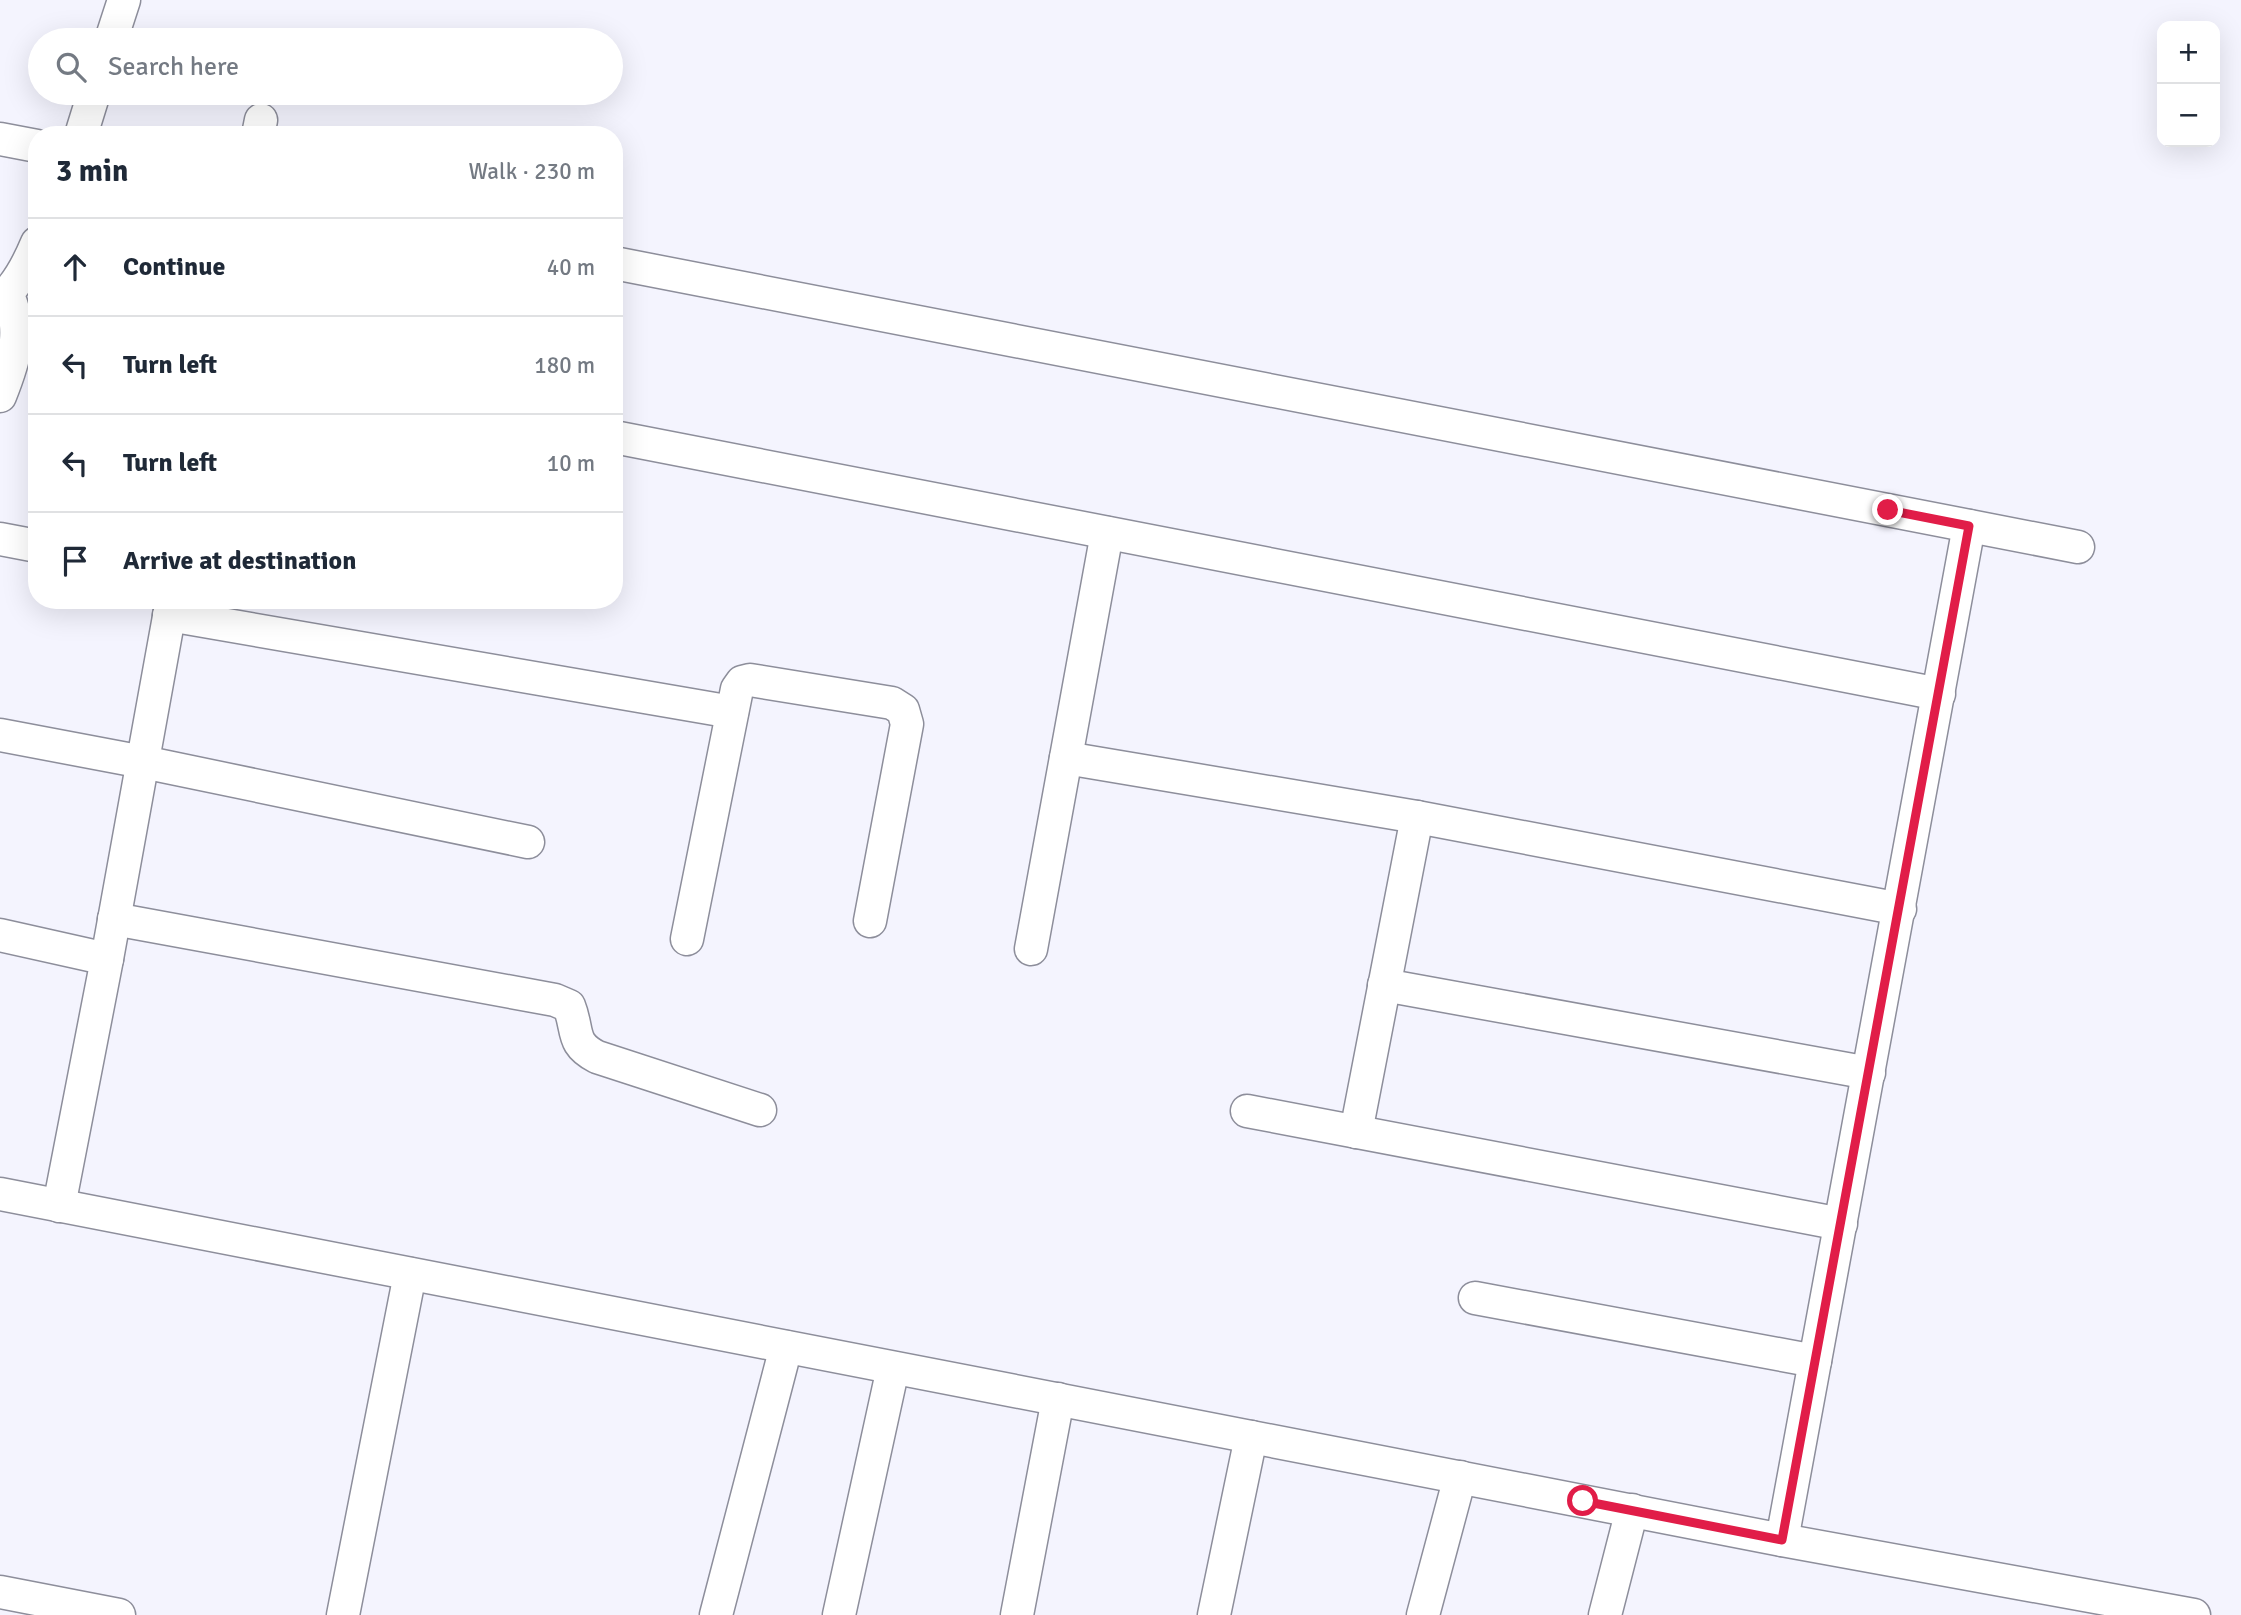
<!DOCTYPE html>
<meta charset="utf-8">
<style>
:root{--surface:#fff;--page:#f6f6f7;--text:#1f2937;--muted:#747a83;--line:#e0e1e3}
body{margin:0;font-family:Signika,sans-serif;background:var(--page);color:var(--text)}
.controls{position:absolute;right:21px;top:21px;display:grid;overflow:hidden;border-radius:14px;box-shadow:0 7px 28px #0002}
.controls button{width:63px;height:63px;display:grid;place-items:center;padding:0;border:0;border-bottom:2px solid var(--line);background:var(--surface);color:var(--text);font:35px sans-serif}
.stop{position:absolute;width:21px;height:21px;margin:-16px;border:5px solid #e11d48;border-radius:50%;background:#fff}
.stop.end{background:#e11d48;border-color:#fff;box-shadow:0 2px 7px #0008}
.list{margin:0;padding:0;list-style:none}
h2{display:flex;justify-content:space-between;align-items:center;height:91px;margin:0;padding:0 28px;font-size:30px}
h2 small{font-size:23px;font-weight:400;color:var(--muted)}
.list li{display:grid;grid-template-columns:46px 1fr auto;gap:21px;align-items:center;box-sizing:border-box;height:98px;padding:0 28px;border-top:2px solid var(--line)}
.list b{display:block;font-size:26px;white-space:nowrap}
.list em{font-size:23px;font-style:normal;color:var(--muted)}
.icon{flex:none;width:38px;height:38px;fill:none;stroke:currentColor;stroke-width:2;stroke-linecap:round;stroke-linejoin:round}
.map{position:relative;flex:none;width:2241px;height:1615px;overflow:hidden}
.search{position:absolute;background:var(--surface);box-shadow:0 7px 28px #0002;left:28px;top:28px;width:595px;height:77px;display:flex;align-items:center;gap:18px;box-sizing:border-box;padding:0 24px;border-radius:38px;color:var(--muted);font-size:26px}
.panel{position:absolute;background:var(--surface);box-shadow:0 7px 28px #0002;left:28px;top:126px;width:595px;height:483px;border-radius:28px}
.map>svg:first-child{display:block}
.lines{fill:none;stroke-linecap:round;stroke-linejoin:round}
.minor-casing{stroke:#8d8e9b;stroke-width:35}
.minor{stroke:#fff;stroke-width:32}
.route{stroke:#e11d48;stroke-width:9}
</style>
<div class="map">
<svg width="2241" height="1615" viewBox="0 0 2241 1615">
<rect width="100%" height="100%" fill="#f4f4fe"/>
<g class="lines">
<g class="minor-casing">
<g id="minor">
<path d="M 111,40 L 124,0"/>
<path d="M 81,135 L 94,93"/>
<path d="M 258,135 L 261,120"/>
<path d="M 0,139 L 37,146"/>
<path d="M 614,263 L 2078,547"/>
<path d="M 0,299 C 17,287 29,262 37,243"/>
<path d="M 0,396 C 14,361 25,329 7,294"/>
<path d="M 614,437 L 1939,694"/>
<path d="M 0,539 L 37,546"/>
<path d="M 169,615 L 732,712"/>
<path d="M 0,735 L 143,762 L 528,842"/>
<path d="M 1066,758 L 1417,817 L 1900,909"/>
<path d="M 114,919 L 555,1000 L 569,1006 C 579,1031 570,1043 597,1057 L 760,1110"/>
<path d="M 0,935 L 107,959"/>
<path d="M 687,939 L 737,689 L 742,682 L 750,680 L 892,703 L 903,710 L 907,724 L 870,921"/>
<path d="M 1031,949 L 1107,533"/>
<path d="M 1384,985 L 1869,1073"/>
<path d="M 1247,1111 L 1841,1224"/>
<path d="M 1356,1132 L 1417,817"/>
<path d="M 0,1194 L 1782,1540 L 2194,1615"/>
<path d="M 59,1206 L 107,959 L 172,600"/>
<path d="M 1475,1298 L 1815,1361"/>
<path d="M 1782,1540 L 1969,526"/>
<path d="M 0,1592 L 119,1615"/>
<path d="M 343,1615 L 410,1274"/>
<path d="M 716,1615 L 786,1347"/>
<path d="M 839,1615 L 893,1368"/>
<path d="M 1017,1615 L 1058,1399"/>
<path d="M 1214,1615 L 1251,1437"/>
<path d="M 1423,1615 L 1460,1477"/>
<path d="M 1605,1615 L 1632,1510"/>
</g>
</g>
<use href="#minor" class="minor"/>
</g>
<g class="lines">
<path class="route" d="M 1583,1501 L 1782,1540 L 1969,526 L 1888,510"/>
</g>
</svg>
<div class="controls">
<button>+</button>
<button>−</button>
</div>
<div class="stop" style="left:1583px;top:1501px"></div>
<div class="stop end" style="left:1888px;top:510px"></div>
<div class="search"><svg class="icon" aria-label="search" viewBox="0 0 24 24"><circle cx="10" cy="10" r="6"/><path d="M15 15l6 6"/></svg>Search here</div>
<section class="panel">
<h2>3 min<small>Walk · 230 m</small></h2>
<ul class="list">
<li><svg class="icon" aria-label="ahead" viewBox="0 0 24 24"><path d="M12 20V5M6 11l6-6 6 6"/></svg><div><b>Continue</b></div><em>40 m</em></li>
<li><svg class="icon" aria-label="left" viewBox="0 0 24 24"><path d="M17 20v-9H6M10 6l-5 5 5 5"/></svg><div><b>Turn left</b></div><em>180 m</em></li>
<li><svg class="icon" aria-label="left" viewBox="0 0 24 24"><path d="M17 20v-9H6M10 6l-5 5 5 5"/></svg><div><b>Turn left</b></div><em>10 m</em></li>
<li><svg class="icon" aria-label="arrive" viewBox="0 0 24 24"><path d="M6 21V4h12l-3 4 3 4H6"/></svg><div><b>Arrive at destination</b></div></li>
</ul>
</section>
</div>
